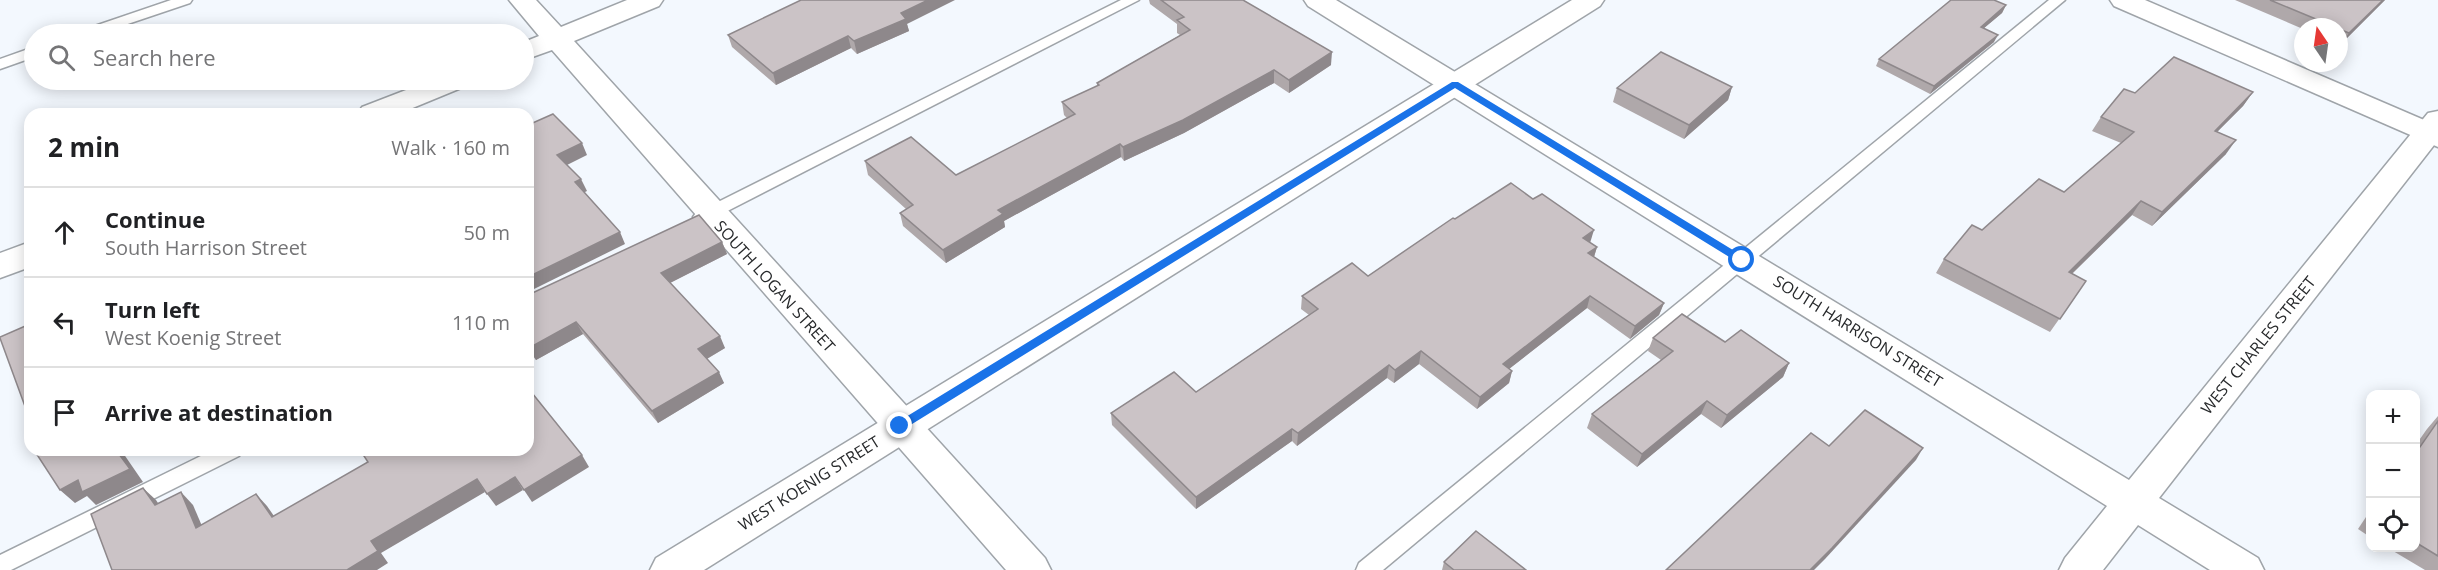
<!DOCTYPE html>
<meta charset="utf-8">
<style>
:root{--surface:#fff;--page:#f6f6f6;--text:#202124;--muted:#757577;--line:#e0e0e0}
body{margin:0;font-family:"Open Sans",sans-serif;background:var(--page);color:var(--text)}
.controls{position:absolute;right:18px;bottom:18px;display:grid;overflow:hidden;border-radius:12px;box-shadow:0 3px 15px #0003}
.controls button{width:54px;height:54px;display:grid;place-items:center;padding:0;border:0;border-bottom:2px solid var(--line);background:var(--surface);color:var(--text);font:30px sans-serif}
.compass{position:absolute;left:2294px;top:18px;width:54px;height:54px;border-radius:50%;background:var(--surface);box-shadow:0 3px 15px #0003;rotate:347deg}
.stop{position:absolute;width:18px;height:18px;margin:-14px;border:4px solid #1a73e8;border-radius:50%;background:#fff}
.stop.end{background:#1a73e8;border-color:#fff;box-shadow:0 2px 6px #0008}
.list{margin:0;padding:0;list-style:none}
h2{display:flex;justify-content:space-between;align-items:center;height:78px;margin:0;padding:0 24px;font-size:26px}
h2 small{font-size:20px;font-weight:400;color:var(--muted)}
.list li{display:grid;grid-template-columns:39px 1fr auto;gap:18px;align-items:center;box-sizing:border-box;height:90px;padding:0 24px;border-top:2px solid var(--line)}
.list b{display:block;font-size:22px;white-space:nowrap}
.list p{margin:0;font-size:20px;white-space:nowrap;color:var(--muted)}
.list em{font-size:20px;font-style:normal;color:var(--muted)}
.icon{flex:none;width:33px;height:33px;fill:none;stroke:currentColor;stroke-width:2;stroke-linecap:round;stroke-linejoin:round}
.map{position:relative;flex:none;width:2438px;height:570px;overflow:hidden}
.search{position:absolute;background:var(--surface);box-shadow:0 3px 15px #0003;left:24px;top:24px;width:510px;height:66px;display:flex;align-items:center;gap:15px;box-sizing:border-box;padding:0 21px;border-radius:33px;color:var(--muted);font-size:22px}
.panel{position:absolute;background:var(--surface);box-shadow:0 3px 15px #0003;left:24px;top:108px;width:510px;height:348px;border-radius:18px}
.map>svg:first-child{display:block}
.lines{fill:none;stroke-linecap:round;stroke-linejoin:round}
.service-casing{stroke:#9fa4a9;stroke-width:3}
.minor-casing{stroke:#9fa4a9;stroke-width:3}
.tertiary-casing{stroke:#9fa4a9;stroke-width:3}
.secondary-casing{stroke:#9fa4a9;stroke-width:3}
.service{fill:#fff;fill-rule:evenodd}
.minor{fill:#fff;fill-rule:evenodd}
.tertiary{fill:#fff;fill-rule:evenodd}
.secondary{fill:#fff;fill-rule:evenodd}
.wall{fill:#afa8aa}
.shaded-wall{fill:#8e888b}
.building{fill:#cbc3c6;stroke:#8e888b;stroke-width:1.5}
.route{fill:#1a73e8}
.labels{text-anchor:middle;stroke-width:5;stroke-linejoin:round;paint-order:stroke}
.street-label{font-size:16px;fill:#27292b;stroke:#fff}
</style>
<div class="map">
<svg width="2438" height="570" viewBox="0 0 2438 570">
<rect width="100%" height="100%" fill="#f3f8fe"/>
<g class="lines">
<g class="service-casing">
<g id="service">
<path d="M 171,0 L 192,0 L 190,3 L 98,34 L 78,34 L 80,31 Z"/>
<path d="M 1121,0 L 1139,0 L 708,221 L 696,221 L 693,217 L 696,213 Z"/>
<path d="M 2049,0 L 2065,0 L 1383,570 L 1356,570 L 1359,563 Z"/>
<path d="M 34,47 L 34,57 L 0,69 L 0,59 Z"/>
<path d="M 213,450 L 242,450 L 239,456 L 11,570 L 0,570 L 0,555 Z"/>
</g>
</g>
<g class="minor-casing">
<g id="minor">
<path d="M 509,0 L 536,0 L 561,27 L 627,0 L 663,0 L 659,6 L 574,41 L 1045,558 L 1051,570 L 1006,570 L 552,50 L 524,60 L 524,42 L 539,36 Z"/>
<path d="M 1304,0 L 1336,0 L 2129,480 L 2428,113 L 2438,111 L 2438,140 L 2159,498 L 2258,558 L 2264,570 L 2210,570 L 2138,525 L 2103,570 L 2059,570 L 2065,558 L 2107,506 L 1308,6 Z"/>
<path d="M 432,80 L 470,80 L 466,86 L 398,114 L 357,114 L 362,107 Z"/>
<path d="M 30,242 L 30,267 L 0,278 L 0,253 Z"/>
</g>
</g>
<g class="tertiary-casing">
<path id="tertiary" d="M 1572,0 L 1604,0 L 1600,6 L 704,570 L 650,570 L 656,558 Z"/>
</g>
<g class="secondary-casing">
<path id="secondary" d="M 2110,0 L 2145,0 L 2438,126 L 2438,147 L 2114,6 Z"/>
</g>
<use href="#service" class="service"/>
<use href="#minor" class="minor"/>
<use href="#tertiary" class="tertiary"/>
<use href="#secondary" class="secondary"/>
</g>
<g class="wall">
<path d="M 1149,0 L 1243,0 L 1331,65 L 1289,93 L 1274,83 L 1184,133 L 1124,161 L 1121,157 L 1004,221 L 1005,227 L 946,263 L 903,226 L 900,213 L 906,209 L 868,175 L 865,161 L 956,175 L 1067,118 L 1064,115 L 1062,102 L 1097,86 L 1097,83 L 1180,35 L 1177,33 L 1177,24 L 1150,4 Z"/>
<path d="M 2235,0 L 2385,0 L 2340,45 L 2339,44 L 2339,27 L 2303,27 L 2303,29 Z"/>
<path d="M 2006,5 L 2002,13 L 1984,28 L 1994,42 L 1930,94 L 1876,66 L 1879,59 Z"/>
<path d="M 907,24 L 909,31 L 857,54 L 851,48 L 776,85 L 732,47 L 728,35 Z"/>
<path d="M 1732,87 L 1728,100 L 1684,139 L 1613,102 L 1617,88 Z"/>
<path d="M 2253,92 L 2243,106 L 2217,132 L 2226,154 L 2152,226 L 2132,215 L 2072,274 L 2086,281 L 2050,332 L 1936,273 L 1944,259 L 1982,230 L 2064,192 L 2121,143 L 2092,131 L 2101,117 L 2135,93 Z"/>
<path d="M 1455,219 L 1590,243 L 1597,247 L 1594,257 L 1664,303 L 1659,315 L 1630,339 L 1587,308 L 1509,369 L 1512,371 L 1509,383 L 1477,409 L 1419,364 L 1394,383 L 1387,378 L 1297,446 L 1292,441 L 1196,509 L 1112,425 L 1111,413 L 1196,392 L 1309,315 L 1301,309 L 1302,296 L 1368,276 Z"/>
<path d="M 722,242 L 727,254 L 670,283 L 725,348 L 707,359 L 724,383 L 658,423 L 583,334 L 536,360 L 528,350 L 528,295 Z"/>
<path d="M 1653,338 L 1725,342 L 1789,363 L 1783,377 L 1721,428 L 1701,414 L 1637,467 L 1587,428 L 1592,414 L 1661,360 L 1648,351 Z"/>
<path d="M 2438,416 L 2438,570 L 2425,570 L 2388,548 L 2415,548 L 2415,446 L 2427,429 Z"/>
<path d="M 2370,511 L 2370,537 L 2358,529 Z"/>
<path d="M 1444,562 L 1526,570 L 1442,570 Z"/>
</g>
<g class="shaded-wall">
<path d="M 928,0 L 955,0 L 907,24 L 909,31 L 857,54 L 854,41 L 901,13 Z"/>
<path d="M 2383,0 L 2385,0 L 2340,45 L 2349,33 Z"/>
<path d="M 2006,5 L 2002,13 L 1977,34 L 1981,27 Z"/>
<path d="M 1998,35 L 1994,42 L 1930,94 L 1934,86 Z"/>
<path d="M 848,36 L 851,48 L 776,85 L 773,73 Z"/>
<path d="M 1332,52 L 1331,65 L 1289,93 L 1289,80 Z"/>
<path d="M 1274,70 L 1274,83 L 1184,133 L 1124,161 L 1123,147 Z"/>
<path d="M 1732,87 L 1728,100 L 1684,139 L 1689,125 Z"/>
<path d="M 2253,92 L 2243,106 L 2205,144 L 2215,131 Z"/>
<path d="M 2236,140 L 2226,154 L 2152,226 L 2162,212 Z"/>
<path d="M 582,143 L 587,155 L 563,167 L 557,155 Z"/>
<path d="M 1120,144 L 1121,157 L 1004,221 L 1005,227 L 946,263 L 943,250 L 998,210 Z"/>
<path d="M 581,179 L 587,191 L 581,194 L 575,182 Z"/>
<path d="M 2141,201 L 2132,215 L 2059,286 L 2069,272 Z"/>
<path d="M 1594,230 L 1590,243 L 1583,238 Z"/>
<path d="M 620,232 L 625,244 L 528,292 L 528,277 Z"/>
<path d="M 722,242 L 727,254 L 666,285 L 661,273 Z"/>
<path d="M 1597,247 L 1593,260 L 1588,253 Z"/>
<path d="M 1590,296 L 1587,308 L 1500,376 L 1503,364 Z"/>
<path d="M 1664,303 L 1659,315 L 1630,339 L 1635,326 Z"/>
<path d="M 576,322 L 583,334 L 536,360 L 529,348 Z"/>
<path d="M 720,336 L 725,348 L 703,361 L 698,349 Z"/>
<path d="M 1421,351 L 1419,364 L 1394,383 L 1395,370 Z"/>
<path d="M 1789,363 L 1783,377 L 1721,428 L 1727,415 Z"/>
<path d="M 1389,365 L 1387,378 L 1297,446 L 1298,433 Z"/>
<path d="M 1512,371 L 1509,383 L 1477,409 L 1480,397 Z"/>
<path d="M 719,372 L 724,383 L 658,423 L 652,411 Z"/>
<path d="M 1707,401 L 1701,414 L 1637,467 L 1642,454 Z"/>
<path d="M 1292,429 L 1292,441 L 1196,509 L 1196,497 Z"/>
<path d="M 1923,448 L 1916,460 L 1825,559 L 1814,570 L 1810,570 Z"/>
<path d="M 116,450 L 121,450 L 143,482 L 96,505 L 87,496 L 75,503 L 60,490 Z"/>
<path d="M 582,455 L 589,467 L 532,502 L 524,490 Z"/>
<path d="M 515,477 L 523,490 L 496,506 L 487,494 Z"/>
<path d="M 477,479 L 485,492 L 381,553 L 388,563 L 377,570 L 347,570 L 371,541 Z"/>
<path d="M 143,488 L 156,500 L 168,518 L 155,505 Z"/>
<path d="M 181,492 L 193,505 L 208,540 L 196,528 Z"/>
<path d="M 256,494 L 267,506 L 283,529 L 272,517 Z"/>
</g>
<g class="building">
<path d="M 801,0 L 928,0 L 901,13 L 906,19 L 854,41 L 848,36 L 773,73 L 728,35 Z"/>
<path d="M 1161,0 L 1243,0 L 1332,52 L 1289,80 L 1274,70 L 1183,120 L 1123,147 L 1120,144 L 998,210 L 1003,214 L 943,250 L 900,213 L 913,205 L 865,161 L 911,137 L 956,175 L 1075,114 L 1062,102 L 1099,85 L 1097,83 L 1190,30 L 1177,20 L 1184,17 Z"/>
<path d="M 1951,0 L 1994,0 L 2006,5 L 1981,27 L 1998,35 L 1934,86 L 1879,59 Z"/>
<path d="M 2270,0 L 2383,0 L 2349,33 L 2339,29 L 2339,27 L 2335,27 Z"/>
<path d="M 1661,52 L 1732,87 L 1689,125 L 1617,88 Z"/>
<path d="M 2174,57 L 2253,92 L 2215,131 L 2236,140 L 2162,212 L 2141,201 L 2069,272 L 2086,281 L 2060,319 L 1944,259 L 1972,225 L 1982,230 L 2039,179 L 2064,192 L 2134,132 L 2101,117 L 2124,89 L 2135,93 Z"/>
<path d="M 553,114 L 582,143 L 557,155 L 581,179 L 575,182 L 620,232 L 528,277 L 528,125 Z"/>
<path d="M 1511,183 L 1533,199 L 1542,194 L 1594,230 L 1583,238 L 1597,247 L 1588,253 L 1664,303 L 1635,326 L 1590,296 L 1503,364 L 1512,371 L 1480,397 L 1421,351 L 1395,370 L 1389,365 L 1298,433 L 1292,429 L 1196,497 L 1111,413 L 1174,372 L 1196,392 L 1318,309 L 1302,296 L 1352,263 L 1368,276 L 1453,218 L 1455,219 Z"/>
<path d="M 699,215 L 722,242 L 661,273 L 720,336 L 698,349 L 719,372 L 652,411 L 576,322 L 529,348 L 528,347 L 528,295 Z"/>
<path d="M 1682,314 L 1725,342 L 1741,330 L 1789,363 L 1727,415 L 1707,401 L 1642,454 L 1592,414 L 1673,351 L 1653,338 Z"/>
<path d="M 30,324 L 30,420 L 0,338 L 0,337 Z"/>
<path d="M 528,388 L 582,455 L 524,490 L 515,477 L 487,494 L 477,479 L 371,541 L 378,551 L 347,570 L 112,570 L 91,514 L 143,488 L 155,505 L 181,492 L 196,528 L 256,494 L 272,517 L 368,462 L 360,450 L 528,450 Z"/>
<path d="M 1865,410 L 1923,448 L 1832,548 L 1810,570 L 1666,570 L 1811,433 L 1829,446 Z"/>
<path d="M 2438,421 L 2438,556 L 2415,542 L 2415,454 Z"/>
<path d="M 34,450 L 116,450 L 130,469 L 82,492 L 78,480 L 60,490 Z"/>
<path d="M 1476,531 L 1526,570 L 1454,570 L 1444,562 Z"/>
</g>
<path class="route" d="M 1452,82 L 1458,82 L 1746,258 L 1746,263 L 1739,263 L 1455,88 L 904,429 L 896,429 L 896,423 Z"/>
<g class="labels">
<g class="street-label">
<text transform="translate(775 286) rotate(48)" y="6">SOUTH LOGAN STREET</text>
<text transform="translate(1858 331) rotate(32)" y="6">SOUTH HARRISON STREET</text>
<text transform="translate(2258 345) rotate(-51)" y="6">WEST CHARLES STREET</text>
<text transform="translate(809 483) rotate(-32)" y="6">WEST KOENIG STREET</text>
</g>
</g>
</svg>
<div class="controls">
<button>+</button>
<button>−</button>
<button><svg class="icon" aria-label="locate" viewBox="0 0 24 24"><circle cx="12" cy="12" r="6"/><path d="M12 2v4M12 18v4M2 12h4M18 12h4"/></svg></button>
</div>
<svg class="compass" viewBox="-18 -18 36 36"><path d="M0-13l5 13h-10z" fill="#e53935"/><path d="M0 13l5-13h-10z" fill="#757577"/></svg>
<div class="stop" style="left:1742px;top:260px"></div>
<div class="stop end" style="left:900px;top:426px"></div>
<div class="search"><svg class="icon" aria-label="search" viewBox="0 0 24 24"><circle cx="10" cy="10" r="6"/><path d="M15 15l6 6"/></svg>Search here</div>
<section class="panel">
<h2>2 min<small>Walk · 160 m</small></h2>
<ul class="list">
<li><svg class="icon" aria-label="ahead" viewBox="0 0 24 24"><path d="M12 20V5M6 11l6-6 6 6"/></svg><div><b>Continue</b><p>South Harrison Street</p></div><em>50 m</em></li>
<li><svg class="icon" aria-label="left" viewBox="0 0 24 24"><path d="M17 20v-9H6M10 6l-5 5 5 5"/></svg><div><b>Turn left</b><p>West Koenig Street</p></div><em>110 m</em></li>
<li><svg class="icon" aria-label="arrive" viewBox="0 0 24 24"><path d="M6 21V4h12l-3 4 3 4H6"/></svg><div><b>Arrive at destination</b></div></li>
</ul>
</section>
</div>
